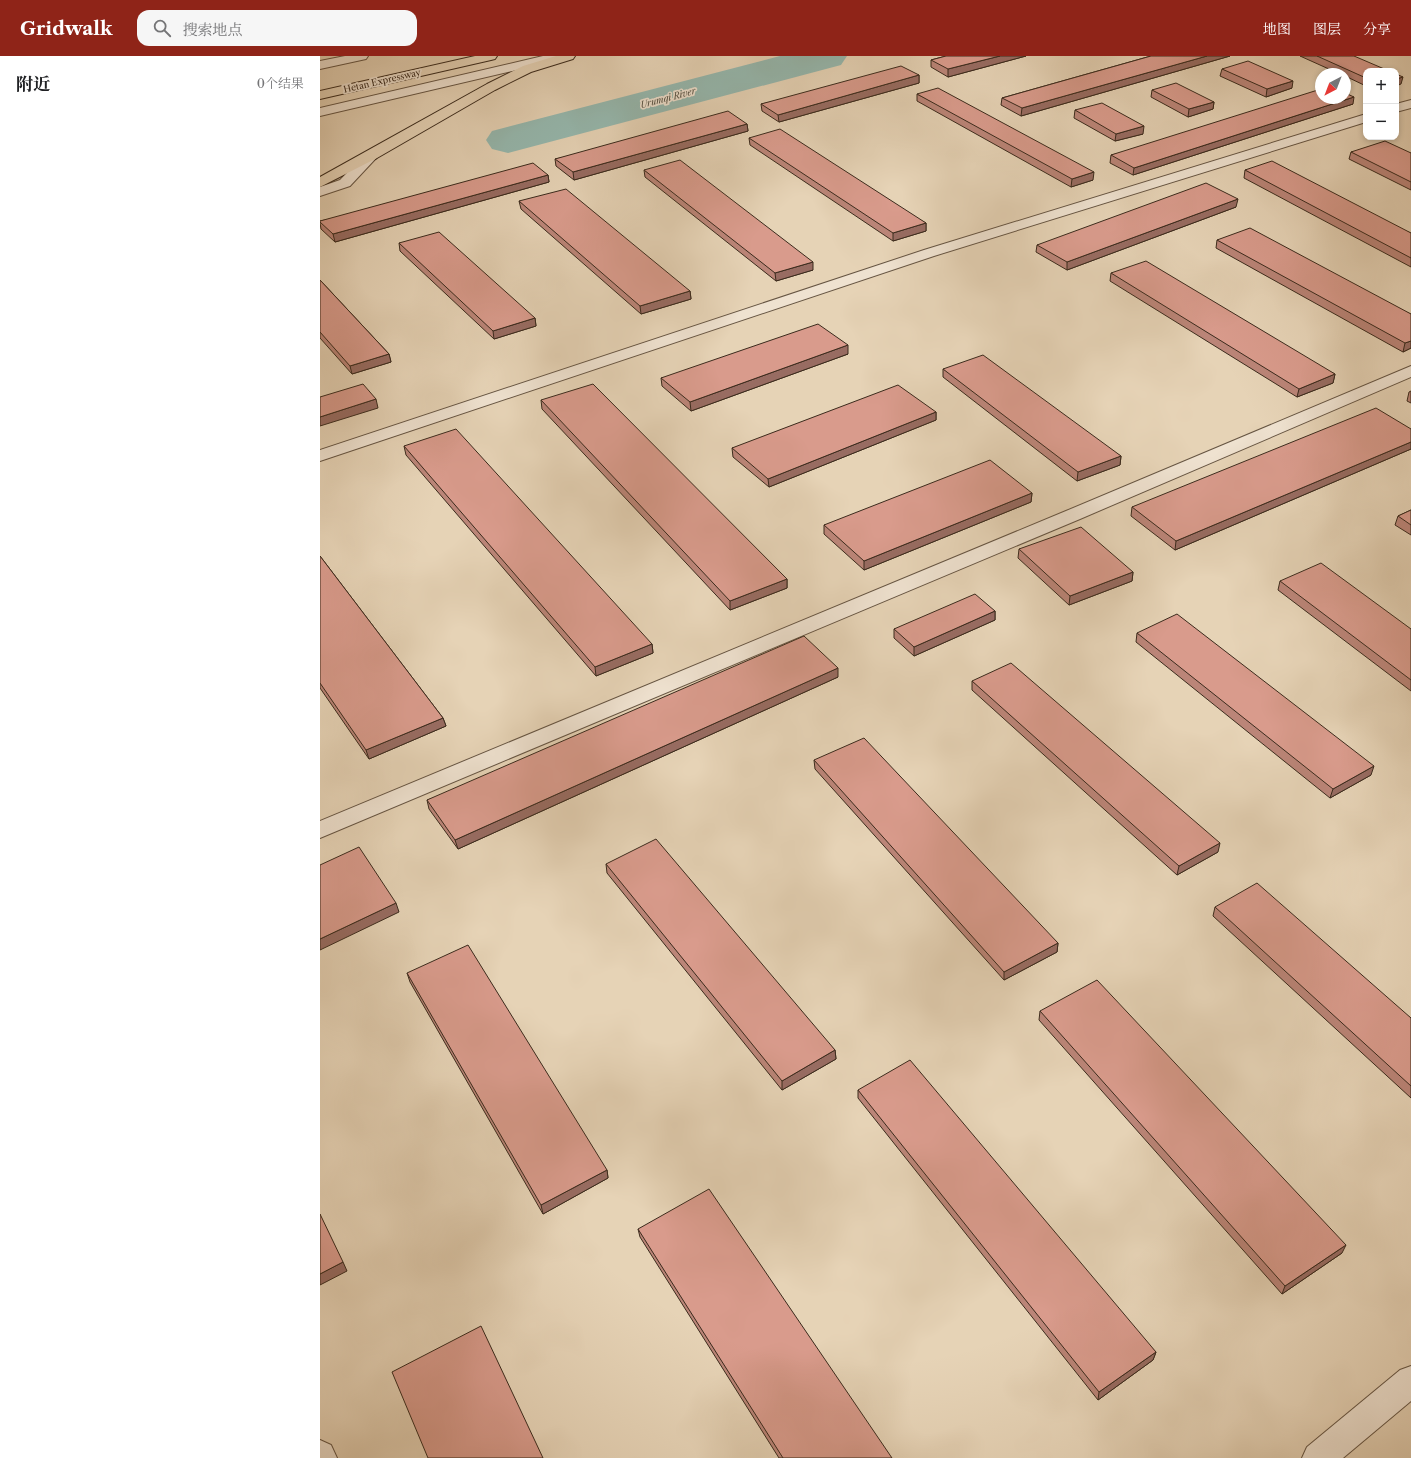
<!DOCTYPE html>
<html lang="zh">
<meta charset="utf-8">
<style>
:root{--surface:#fff;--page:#f6f6f6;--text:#202124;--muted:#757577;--line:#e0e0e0;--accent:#8f2418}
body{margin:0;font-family:"Libre Caslon Text","Noto Serif SC",serif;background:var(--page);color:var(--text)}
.controls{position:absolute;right:12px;top:12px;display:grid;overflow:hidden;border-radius:8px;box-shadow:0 2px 6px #0003}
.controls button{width:36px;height:36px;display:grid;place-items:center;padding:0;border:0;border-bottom:1px solid var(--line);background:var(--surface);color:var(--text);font:20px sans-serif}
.compass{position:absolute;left:995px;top:12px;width:36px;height:36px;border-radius:50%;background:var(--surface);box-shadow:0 2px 6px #0003;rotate:222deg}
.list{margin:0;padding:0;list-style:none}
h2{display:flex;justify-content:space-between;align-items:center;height:52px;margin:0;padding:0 16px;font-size:17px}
h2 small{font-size:13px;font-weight:400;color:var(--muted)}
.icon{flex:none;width:22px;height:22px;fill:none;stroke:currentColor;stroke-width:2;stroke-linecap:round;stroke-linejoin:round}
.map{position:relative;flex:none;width:1091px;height:1402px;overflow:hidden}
header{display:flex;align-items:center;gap:24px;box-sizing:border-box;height:56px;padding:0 20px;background:var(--accent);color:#fff}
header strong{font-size:19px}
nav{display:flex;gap:22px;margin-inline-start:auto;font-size:14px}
.search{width:280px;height:36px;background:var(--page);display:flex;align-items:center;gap:10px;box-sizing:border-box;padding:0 14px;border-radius:12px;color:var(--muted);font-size:15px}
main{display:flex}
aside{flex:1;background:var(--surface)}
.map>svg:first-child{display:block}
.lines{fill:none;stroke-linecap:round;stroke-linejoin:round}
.river{fill:#96b8ae;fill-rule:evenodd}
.minor-casing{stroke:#665543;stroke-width:2}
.highway-casing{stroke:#3b2b1d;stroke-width:2}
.minor{fill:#efe2d0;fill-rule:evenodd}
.highway{fill:#e6d3b6;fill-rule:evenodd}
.wall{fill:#bb8578;stroke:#3b2b1d}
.shaded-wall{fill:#986c62;stroke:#3b2b1d}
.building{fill:#d99b8c;stroke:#3b2b1d}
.labels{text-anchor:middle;stroke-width:3.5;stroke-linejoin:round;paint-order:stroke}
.far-street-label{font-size:9px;fill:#3b2b1d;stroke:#efe2d0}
.far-water-label{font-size:9px;font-style:italic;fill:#524e41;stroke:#efe2d0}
</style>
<header>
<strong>Gridwalk</strong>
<div class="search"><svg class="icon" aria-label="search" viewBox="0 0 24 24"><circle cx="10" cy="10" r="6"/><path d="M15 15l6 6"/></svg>搜索地点</div>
<nav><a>地图</a><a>图层</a><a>分享</a></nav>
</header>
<main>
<aside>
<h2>附近<small>0个结果</small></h2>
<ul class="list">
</ul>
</aside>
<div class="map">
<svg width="1091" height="1402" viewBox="0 0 1091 1402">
<rect width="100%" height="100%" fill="#e6d3b6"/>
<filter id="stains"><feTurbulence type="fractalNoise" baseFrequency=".005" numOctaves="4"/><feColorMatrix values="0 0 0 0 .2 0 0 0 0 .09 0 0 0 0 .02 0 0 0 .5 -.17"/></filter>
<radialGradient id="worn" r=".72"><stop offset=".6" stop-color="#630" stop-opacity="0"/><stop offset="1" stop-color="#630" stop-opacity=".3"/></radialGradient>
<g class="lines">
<path class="river" d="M 460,0 L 527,0 L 521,9 L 188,97 L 172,93 L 166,84 L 172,75 Z"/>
<g class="minor-casing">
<g id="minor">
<path d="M 25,0 L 48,0 L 46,3 L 0,13 L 0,5 Z"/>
<path d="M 223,0 L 245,0 L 243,3 L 239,4 L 0,60 L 0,52 Z"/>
<path d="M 1091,44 L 1091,52 L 1076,56 L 1076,48 Z"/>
<path d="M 1046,58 L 1046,66 L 614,200 L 0,405 L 0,394 L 604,194 Z"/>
<path d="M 52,95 L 57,96 L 59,99 L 30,130 L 0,140 L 0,131 L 20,124 L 47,96 Z"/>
<path d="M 1091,310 L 1091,321 L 760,463 L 0,782 L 0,765 L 746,455 Z"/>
<path d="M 1091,1310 L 1091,1345 L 1023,1402 L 982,1402 L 987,1391 L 1080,1314 Z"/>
<path d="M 0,1384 L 11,1389 L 17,1402 L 0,1402 Z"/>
</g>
</g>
<g class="highway-casing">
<g id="highway">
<path d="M 155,0 L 177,0 L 175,3 L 171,4 L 0,43 L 0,35 Z"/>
<path d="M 236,0 L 255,0 L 253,3 L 211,16 L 175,34 L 57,102 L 0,131 L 0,121 L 167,28 L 203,10 Z"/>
</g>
</g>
<use href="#minor" class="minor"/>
<use href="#highway" class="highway"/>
</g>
<g class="wall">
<path d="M 626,0 L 706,0 L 628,21 L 611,11 L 611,4 Z"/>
<path d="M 831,0 L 910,0 L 701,60 L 681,49 L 682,42 Z"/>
<path d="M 980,0 L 1034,0 L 1046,15 L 1046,30 L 1025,20 L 1025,18 L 1020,18 Z"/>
<path d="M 902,13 L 972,32 L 946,41 L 900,20 Z"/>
<path d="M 599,19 L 599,27 L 459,66 L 442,55 L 441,48 Z"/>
<path d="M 832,34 L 894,46 L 893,53 L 868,61 L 831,41 Z"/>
<path d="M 597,38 L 773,124 L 751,131 L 597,45 Z"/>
<path d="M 1033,48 L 813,119 L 790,107 L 791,99 Z"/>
<path d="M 755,54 L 823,78 L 795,85 L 754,62 Z"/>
<path d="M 427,68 L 428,75 L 254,124 L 236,110 L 235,103 Z"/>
<path d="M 429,82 L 606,167 L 606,175 L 573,185 L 430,89 Z"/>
<path d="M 1031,96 L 1091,97 L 1091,134 L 1029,103 Z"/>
<path d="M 324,114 L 493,214 L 456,225 L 325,121 Z"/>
<path d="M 925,114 L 1091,177 L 1091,211 L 924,122 Z"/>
<path d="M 228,119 L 229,126 L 15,186 L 1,173 L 0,167 L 0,165 Z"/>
<path d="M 199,145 L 370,235 L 371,243 L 321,258 L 201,153 Z"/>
<path d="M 916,151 L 747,214 L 716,196 L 717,189 Z"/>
<path d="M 897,184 L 1091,258 L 1091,292 L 1083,296 L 896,192 Z"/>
<path d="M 79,187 L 215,262 L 216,270 L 174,283 L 80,195 Z"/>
<path d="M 791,217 L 1015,318 L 1013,327 L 977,341 L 790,225 Z"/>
<path d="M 0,224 L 69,298 L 71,306 L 32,318 L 0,282 Z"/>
<path d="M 528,298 L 371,355 L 342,330 L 341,322 Z"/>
<path d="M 623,313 L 801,400 L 800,409 L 757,425 L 623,321 Z"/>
<path d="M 1091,335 L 1091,347 L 1087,345 L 1089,336 Z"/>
<path d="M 221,344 L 467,523 L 467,532 L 410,554 L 222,353 Z"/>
<path d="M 616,356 L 616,364 L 449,431 L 413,401 L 412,392 Z"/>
<path d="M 1091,373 L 1091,393 L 855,494 L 811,460 L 812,451 Z"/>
<path d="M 84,390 L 332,588 L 333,597 L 276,620 L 86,399 Z"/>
<path d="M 712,437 L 711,446 L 544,514 L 504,478 L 504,469 Z"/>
<path d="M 1091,454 L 1091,479 L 1075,469 L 1078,460 Z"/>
<path d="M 699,493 L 813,516 L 812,525 L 749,549 L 698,502 Z"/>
<path d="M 0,500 L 123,662 L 126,670 L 49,703 L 0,632 Z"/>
<path d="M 960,525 L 1091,573 L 1091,635 L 958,534 Z"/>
<path d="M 675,555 L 675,564 L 594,600 L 574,582 L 574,573 Z"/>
<path d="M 817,577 L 1051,719 L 1010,742 L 816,586 Z"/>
<path d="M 518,621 L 138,793 L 109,753 L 107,744 Z"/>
<path d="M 652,625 L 898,796 L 857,819 L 652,634 Z"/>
<path d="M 494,704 L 738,887 L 737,896 L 684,924 L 495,713 Z"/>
<path d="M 286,808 L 515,994 L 516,1003 L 462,1034 L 287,817 Z"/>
<path d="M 895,851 L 1091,962 L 1091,1042 L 893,860 Z"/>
<path d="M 87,917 L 287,1114 L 288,1122 L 223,1158 L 90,926 Z"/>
<path d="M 720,955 L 1022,1197 L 962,1238 L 719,964 Z"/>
<path d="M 538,1034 L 836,1296 L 833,1304 L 778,1344 L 538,1042 Z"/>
<path d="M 318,1173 L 572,1402 L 459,1402 L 320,1181 Z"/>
</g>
<g class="shaded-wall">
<path d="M 680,0 L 706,0 L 628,21 L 628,13 Z"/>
<path d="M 887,0 L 910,0 L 701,60 L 702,52 Z"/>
<path d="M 599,19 L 599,27 L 459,66 L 458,59 Z"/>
<path d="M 1083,21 L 1081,28 L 1076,30 L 1076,23 Z"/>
<path d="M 973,25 L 972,32 L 946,41 L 947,33 Z"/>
<path d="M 1034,41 L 1033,48 L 813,119 L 814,112 Z"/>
<path d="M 894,46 L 893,53 L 868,61 L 869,53 Z"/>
<path d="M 427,68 L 428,75 L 254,124 L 253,116 Z"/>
<path d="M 824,70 L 823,78 L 795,85 L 796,78 Z"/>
<path d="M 774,116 L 773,124 L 751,131 L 752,123 Z"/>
<path d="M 228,119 L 229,126 L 15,186 L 13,178 Z"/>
<path d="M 918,143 L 916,151 L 747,214 L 747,206 Z"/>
<path d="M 606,167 L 606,175 L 573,185 L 573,177 Z"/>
<path d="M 493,206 L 493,214 L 456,225 L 455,217 Z"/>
<path d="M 370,235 L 371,243 L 321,258 L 320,250 Z"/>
<path d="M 215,262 L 216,270 L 174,283 L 173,275 Z"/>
<path d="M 1091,285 L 1091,292 L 1083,296 L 1085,287 Z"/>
<path d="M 528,289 L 528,298 L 371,355 L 370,346 Z"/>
<path d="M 69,298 L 71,306 L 32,318 L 30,310 Z"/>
<path d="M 1015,318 L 1013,327 L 977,341 L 979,333 Z"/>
<path d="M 56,343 L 58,352 L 0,370 L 0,361 Z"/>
<path d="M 616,356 L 616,364 L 449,431 L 448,423 Z"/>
<path d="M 1091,386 L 1091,393 L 855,494 L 856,485 Z"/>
<path d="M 801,400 L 800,409 L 757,425 L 758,416 Z"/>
<path d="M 712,437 L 711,446 L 544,514 L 544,505 Z"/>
<path d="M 813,516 L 812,525 L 749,549 L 750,540 Z"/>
<path d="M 467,523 L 467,532 L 410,554 L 410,545 Z"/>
<path d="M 675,555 L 675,564 L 594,600 L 594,591 Z"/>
<path d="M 332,588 L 333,597 L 276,620 L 275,611 Z"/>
<path d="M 518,612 L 518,621 L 138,793 L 135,784 Z"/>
<path d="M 123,662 L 126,670 L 49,703 L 46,694 Z"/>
<path d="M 1054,710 L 1051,719 L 1010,742 L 1013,733 Z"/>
<path d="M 900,787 L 898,796 L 857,819 L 859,810 Z"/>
<path d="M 76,847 L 79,856 L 0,894 L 0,883 Z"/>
<path d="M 738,887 L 737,896 L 684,924 L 684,916 Z"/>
<path d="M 515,994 L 516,1003 L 462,1034 L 462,1025 Z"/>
<path d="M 287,1114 L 288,1122 L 223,1158 L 221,1149 Z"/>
<path d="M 1026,1189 L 1022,1197 L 962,1238 L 965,1230 Z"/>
<path d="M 23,1206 L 27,1215 L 0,1229 L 0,1218 Z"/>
<path d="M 836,1296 L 833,1304 L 778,1344 L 779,1336 Z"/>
</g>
<g class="building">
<path d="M 626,0 L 680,0 L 628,13 L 611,4 Z"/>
<path d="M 831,0 L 887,0 L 702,52 L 682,42 Z"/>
<path d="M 997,0 L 1034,0 L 1069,15 L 1046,15 L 1046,22 Z"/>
<path d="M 928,5 L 973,25 L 947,33 L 902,13 Z"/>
<path d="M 581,10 L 599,19 L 458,59 L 441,48 Z"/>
<path d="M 1076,18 L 1083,21 L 1076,23 Z"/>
<path d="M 856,27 L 894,46 L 869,53 L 832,34 Z"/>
<path d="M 618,32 L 774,116 L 752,123 L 597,38 Z"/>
<path d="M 1001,33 L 1001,42 L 1025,42 L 1025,37 L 1034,41 L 814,112 L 791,99 Z"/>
<path d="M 782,47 L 824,70 L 796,78 L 755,54 Z"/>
<path d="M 408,55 L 427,68 L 253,116 L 235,103 Z"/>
<path d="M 460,73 L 606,167 L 573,177 L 429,82 Z"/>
<path d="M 1065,85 L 1091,97 L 1091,126 L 1031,96 Z"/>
<path d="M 360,104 L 493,206 L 455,217 L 324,114 Z"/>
<path d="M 952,105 L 1091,177 L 1091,202 L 925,114 Z"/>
<path d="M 213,107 L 228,119 L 13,178 L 0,166 L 0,165 Z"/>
<path d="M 886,127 L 918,143 L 747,206 L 717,189 Z"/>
<path d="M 246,133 L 370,235 L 320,250 L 199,145 Z"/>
<path d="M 930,172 L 1091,258 L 1091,285 L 1085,287 L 897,184 Z"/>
<path d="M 119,176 L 215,262 L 173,275 L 79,187 Z"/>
<path d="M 826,205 L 1015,318 L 979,333 L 791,217 Z"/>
<path d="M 0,224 L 69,298 L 30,310 L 0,276 Z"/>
<path d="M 498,268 L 528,289 L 370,346 L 341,322 Z"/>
<path d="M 663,299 L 801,400 L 758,416 L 623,313 Z"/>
<path d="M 43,328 L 56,343 L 0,361 L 0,341 Z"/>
<path d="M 273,328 L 467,523 L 410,545 L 221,344 Z"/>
<path d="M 578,329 L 616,356 L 448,423 L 412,392 Z"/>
<path d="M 1056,352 L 1091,373 L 1091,386 L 856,485 L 812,451 Z"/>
<path d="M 136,373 L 332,588 L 275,611 L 84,390 Z"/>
<path d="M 670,404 L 712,437 L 544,505 L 504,469 Z"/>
<path d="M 1091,454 L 1091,469 L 1078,460 Z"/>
<path d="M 761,471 L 813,516 L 750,540 L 699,493 Z"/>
<path d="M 0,500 L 123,662 L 46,694 L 0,627 Z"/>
<path d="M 1001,507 L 1091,573 L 1091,624 L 960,525 Z"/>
<path d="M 655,538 L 675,555 L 594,591 L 574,573 Z"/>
<path d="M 857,558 L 1054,710 L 1013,733 L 817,577 Z"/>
<path d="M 484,580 L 518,612 L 135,784 L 107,744 Z"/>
<path d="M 691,607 L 900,787 L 859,810 L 652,625 Z"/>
<path d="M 544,682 L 738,887 L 684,916 L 494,704 Z"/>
<path d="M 336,783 L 515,994 L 462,1025 L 286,808 Z"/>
<path d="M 39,791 L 76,847 L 0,883 L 0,809 Z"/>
<path d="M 937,827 L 1091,962 L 1091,1030 L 895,851 Z"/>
<path d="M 148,889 L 287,1114 L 221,1149 L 87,917 Z"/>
<path d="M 777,924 L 1026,1189 L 965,1230 L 720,955 Z"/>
<path d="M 590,1004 L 836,1296 L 779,1336 L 538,1034 Z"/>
<path d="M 389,1133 L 572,1402 L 463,1402 L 318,1173 Z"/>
<path d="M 0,1158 L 23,1206 L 0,1218 Z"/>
<path d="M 161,1270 L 223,1402 L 108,1402 L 72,1316 Z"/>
</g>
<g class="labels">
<g class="far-street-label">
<text transform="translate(62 25) rotate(-13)" y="3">Hetan Expressway</text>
</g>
<g class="far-water-label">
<text transform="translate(348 42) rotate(-15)" y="3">Urumqi River</text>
</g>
</g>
<rect width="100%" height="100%" filter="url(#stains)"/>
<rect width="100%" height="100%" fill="url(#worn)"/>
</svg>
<div class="controls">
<button>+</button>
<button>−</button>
</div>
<svg class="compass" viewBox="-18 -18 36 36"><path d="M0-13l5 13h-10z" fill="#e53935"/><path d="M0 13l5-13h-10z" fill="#757577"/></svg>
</div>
</main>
